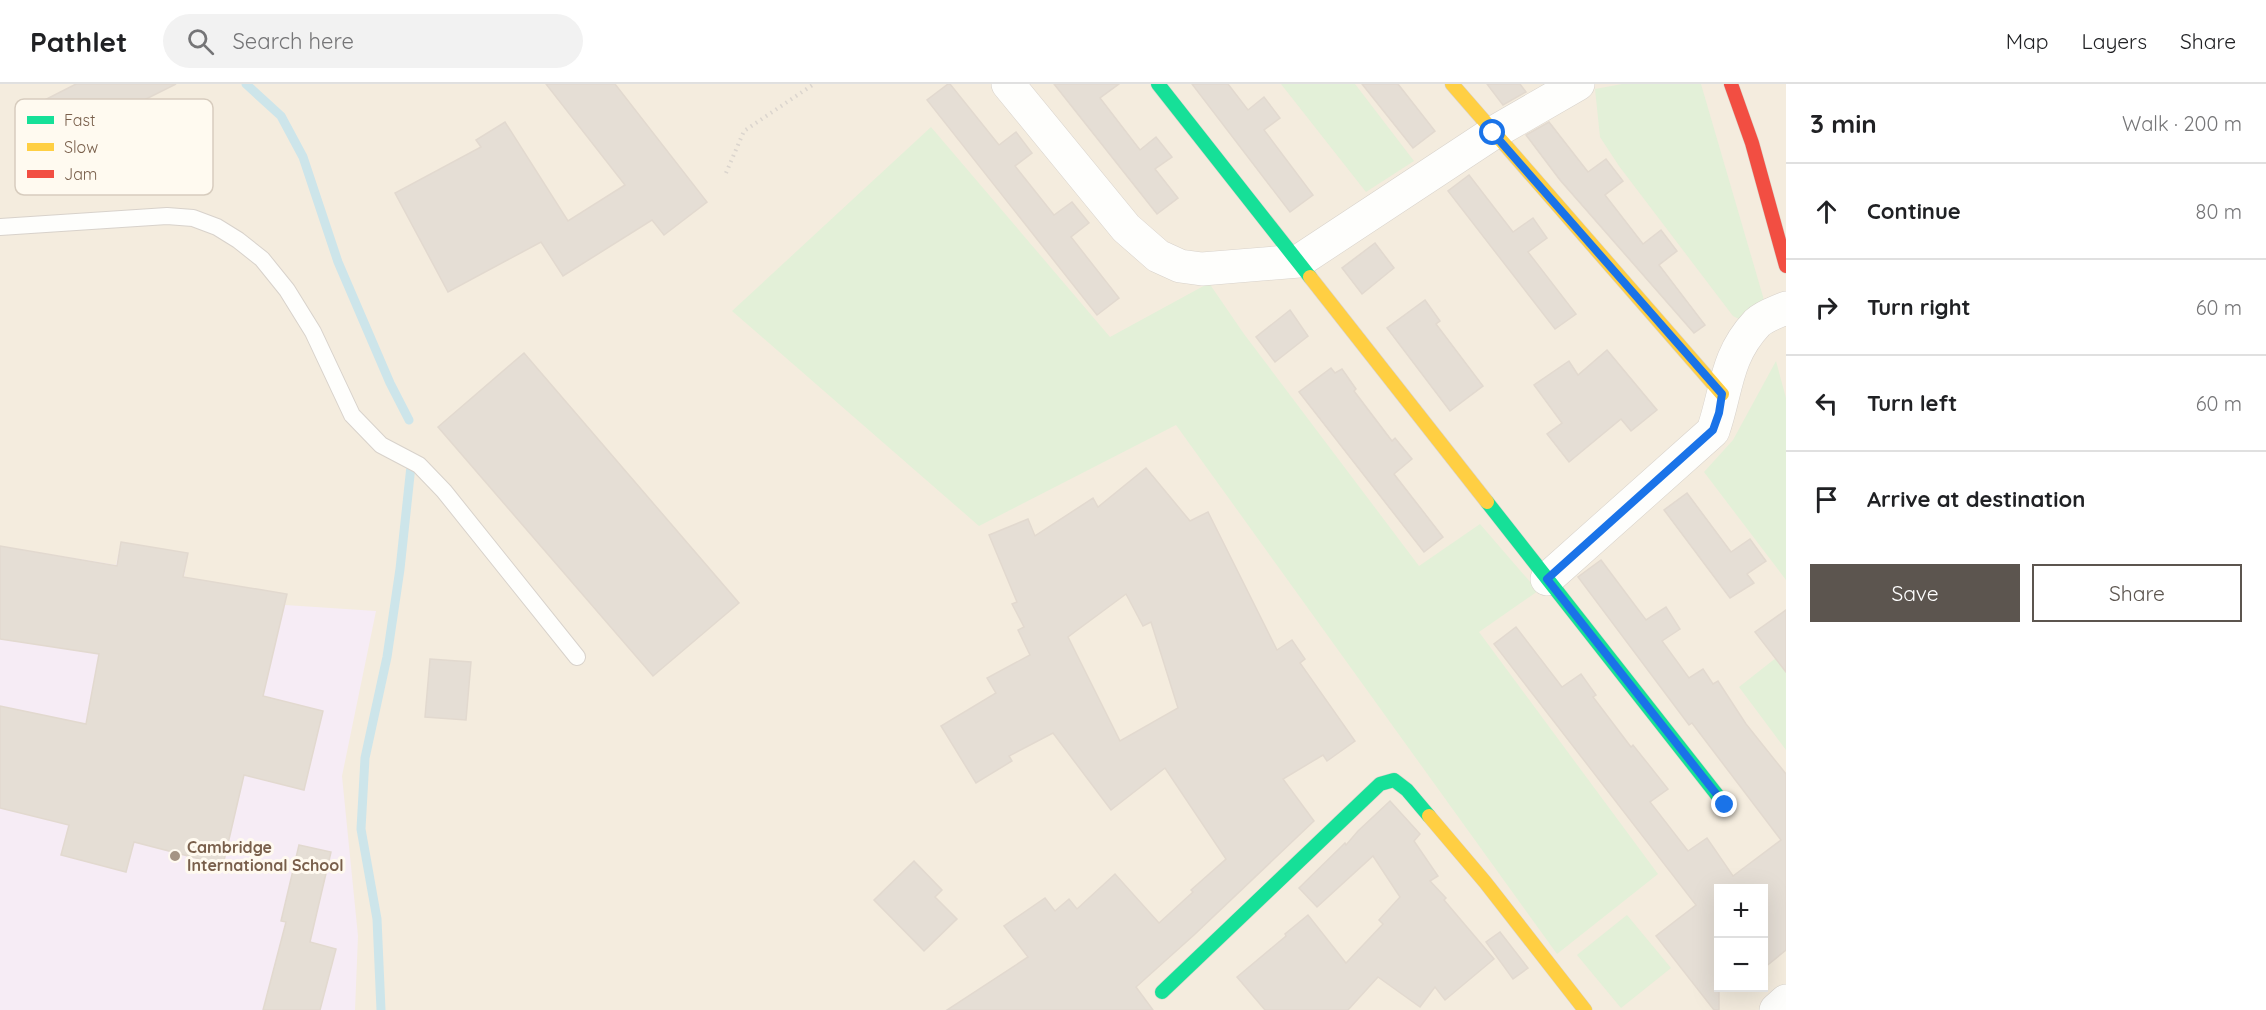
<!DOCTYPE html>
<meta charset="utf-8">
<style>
:root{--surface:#fff;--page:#f2f2f2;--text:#202124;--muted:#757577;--line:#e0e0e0;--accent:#5c554f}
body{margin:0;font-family:Quicksand,sans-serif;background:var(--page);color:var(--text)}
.controls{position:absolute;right:18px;bottom:18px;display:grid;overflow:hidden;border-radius:0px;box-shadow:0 6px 24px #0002}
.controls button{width:54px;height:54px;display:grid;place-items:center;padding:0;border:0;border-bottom:2px solid var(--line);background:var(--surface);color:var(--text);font:30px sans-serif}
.stop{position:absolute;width:18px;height:18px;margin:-14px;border:4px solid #1a73e8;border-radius:50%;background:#fff}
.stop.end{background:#1a73e8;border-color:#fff;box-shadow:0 2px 6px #0008}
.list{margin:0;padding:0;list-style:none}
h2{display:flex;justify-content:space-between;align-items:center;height:78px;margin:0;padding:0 24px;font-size:26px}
h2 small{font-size:20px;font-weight:400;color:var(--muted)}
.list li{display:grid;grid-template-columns:39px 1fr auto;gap:18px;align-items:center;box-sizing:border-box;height:96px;padding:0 24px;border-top:2px solid var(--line)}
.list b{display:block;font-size:22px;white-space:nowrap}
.list em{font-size:20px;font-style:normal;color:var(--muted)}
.actions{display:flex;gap:12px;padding:18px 24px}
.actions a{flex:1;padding:14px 0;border:2px solid var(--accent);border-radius:0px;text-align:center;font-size:21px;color:var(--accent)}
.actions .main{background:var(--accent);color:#fff}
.icon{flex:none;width:33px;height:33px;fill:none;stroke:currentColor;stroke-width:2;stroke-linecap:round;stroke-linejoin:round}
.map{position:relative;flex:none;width:1786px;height:926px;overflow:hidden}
header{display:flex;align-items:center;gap:36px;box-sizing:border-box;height:84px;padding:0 30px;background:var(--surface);border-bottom:2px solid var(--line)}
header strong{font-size:28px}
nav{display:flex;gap:33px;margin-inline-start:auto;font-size:21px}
.search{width:420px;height:54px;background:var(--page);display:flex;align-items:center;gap:15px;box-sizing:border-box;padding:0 21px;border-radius:33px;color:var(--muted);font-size:22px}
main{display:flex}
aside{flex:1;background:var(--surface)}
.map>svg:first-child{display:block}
.residential{fill:#f4ecde;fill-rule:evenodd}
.education{fill:#f6ecf5}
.green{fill:#e3f0d8}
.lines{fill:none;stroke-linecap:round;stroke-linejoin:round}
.stream{stroke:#cde5ea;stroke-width:9}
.building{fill:#e5ded5;stroke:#e2d9cf;stroke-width:1.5;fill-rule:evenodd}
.lane-casing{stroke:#d8d2cb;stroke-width:18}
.street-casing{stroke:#d8d2cb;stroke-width:34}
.fast-casing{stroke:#d8d2c9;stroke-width:15}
.slow-casing{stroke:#d8d2c9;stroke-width:15}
.jam-casing{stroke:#d8d2c9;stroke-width:15}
.path{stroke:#dbd5ce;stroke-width:4;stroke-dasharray:1.5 4.5;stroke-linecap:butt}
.lane{stroke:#fefefc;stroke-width:16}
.street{stroke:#fefefc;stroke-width:33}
.fast{stroke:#16e098;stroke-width:14}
.slow{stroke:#ffcf43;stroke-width:14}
.jam{stroke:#f24e42;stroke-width:14}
.route{stroke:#1a73e8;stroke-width:8}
.poi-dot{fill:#a59484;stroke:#fffaf0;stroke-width:2}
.labels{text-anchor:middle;stroke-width:6;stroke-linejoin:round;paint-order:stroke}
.poi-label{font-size:16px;font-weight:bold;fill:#795f4b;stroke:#fffaf0;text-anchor:start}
.key{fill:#fffaf0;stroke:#d7ccbe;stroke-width:1.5}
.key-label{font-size:16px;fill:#795f4b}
</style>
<header>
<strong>Pathlet</strong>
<div class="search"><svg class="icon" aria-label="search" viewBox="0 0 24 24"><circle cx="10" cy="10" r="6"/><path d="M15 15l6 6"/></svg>Search here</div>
<nav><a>Map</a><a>Layers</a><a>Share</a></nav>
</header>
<main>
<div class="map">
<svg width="1786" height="926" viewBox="0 0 1786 926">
<rect width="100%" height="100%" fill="#f8f5ee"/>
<path class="residential" d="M 0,0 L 1786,0 L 1786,926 L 0,926 ZM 1718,804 L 1764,804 L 1764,904 L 1718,904 Z"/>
<path class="education" d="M 121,458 L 188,469 L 184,493 L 287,510 L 285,521 L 376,527 L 342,692 L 358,852 L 355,926 L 0,926 L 0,462 L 116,481 Z"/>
<g class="green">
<path d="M 1281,0 L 1355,0 L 1414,77 L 1366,108 Z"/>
<path d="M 1622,0 L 1701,0 L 1764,216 L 1743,237 L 1733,232 L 1619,82 L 1600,53 L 1595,5 Z"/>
<path d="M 931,43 L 1110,253 L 1209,199 L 1244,250 L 1419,482 L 1480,440 L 1538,507 L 1479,548 L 1658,790 L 1557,870 L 1176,341 L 979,442 L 732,227 Z"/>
<path d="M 1776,277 L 1786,314 L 1786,496 L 1704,388 L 1733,356 Z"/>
<path d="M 1786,566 L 1786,666 L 1739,603 Z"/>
<path d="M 1627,831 L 1671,884 L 1621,924 L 1577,871 Z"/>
</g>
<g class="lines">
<g class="stream">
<path d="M 246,0 L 281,32 L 303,73 L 338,178 L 390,299 L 409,336"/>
<path d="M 381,926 L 377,835 L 361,745 L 365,674 L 387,573 L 400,485 L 411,382"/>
</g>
</g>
<g class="building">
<path d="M 76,0 L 176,0 L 38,69 L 17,30 Z"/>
<path d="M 546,0 L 615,0 L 707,118 L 664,151 L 652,136 L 563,192 L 541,158 L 448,208 L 395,109 L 481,63 L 476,56 L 505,38 L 568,137 L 625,101 Z"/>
<path d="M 948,0 L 950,0 L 999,61 L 1016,48 L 1032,69 L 1015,82 L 1054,131 L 1072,118 L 1089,139 L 1071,153 L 1119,214 L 1097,231 L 927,16 Z"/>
<path d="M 1054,0 L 1119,0 L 1100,14 L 1140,66 L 1156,53 L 1172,73 L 1155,85 L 1178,114 L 1157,130 Z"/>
<path d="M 1192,0 L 1228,0 L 1248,26 L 1264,13 L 1280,34 L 1264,46 L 1313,111 L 1290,128 Z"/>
<path d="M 1362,0 L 1398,0 L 1435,47 L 1413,64 Z"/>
<path d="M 1487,0 L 1520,0 L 1526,8 L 1503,21 Z"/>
<path d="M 1549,38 L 1588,88 L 1606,75 L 1623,97 L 1605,111 L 1643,160 L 1661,146 L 1677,167 L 1659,181 L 1705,241 L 1694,249 L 1560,96 L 1526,51 Z"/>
<path d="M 1469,91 L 1513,148 L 1533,134 L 1547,154 L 1528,168 L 1576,230 L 1555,245 L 1448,107 Z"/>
<path d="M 1375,159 L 1394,184 L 1362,210 L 1342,184 Z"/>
<path d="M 1425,216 L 1440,237 L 1436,240 L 1483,302 L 1450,327 L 1387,244 Z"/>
<path d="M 1290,226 L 1308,252 L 1275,278 L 1256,253 Z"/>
<path d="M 1607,266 L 1657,326 L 1631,347 L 1621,335 L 1569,378 L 1547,350 L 1562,339 L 1534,301 L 1569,277 L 1578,291 Z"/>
<path d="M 524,269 L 739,519 L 653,592 L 438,343 Z"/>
<path d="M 1331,284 L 1335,289 L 1342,285 L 1356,305 L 1354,307 L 1392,357 L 1395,354 L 1412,375 L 1394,390 L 1443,453 L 1424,468 L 1299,308 Z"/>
<path d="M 1146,384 L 1190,437 L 1208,428 L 1277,566 L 1292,556 L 1305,575 L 1300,579 L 1355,657 L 1327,677 L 1323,671 L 1283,695 L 1314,737 L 1194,851 L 1136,903 L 1153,926 L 947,926 L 1028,873 L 1004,842 L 1045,814 L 1055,827 L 1069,815 L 1077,825 L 1115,790 L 1159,839 L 1193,808 L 1191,806 L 1226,775 L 1165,684 L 1111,726 L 1053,649 L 1009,672 L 1012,677 L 976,699 L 941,642 L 996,609 L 987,594 L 1030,571 L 1018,546 L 1024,543 L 1012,520 L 1017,518 L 989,451 L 1028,435 L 1035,452 L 1093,414 L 1098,423 ZM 1126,510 L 1143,542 L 1151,538 L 1178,624 L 1120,657 L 1068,553 Z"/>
<path d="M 1687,409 L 1731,468 L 1750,455 L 1766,477 L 1747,490 L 1754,499 L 1730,514 L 1664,426 Z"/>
<path d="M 121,458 L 188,469 L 183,493 L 287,510 L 263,612 L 323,627 L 304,706 L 244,691 L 223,781 L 134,758 L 126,788 L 61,771 L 69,741 L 0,724 L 0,622 L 86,640 L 99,570 L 0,555 L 0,462 L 117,482 Z"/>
<path d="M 1601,476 L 1646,536 L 1666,523 L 1680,545 L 1662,557 L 1689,594 L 1703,585 L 1713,600 L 1718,597 L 1746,640 L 1786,690 L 1786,866 L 1764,884 L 1764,804 L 1719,804 L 1719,926 L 1714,926 L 1656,852 L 1696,821 L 1494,560 L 1516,543 L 1562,603 L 1581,590 L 1596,611 L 1593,613 L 1631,663 L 1633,661 L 1668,705 L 1650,718 L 1688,767 L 1707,754 L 1733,792 L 1781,756 L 1692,639 L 1689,641 L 1578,493 Z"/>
<path d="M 1786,526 L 1786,588 L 1755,548 Z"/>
<path d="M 430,575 L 471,578 L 466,636 L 425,633 Z"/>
<path d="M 1390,717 L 1420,750 L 1414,757 L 1438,792 L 1430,797 L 1446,814 L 1444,816 L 1494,875 L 1445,916 L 1435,903 L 1420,923 L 1378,893 L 1348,926 L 1265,926 L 1237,893 L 1286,852 L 1285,850 L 1308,831 L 1346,879 L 1383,840 L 1379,836 L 1400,813 L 1373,772 L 1317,823 L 1299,804 L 1345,759 L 1346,761 L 1358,747 Z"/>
<path d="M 299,761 L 331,768 L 310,858 L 336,865 L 320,926 L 263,926 L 286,838 L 281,837 Z"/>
<path d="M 914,777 L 942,806 L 935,813 L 957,835 L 924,867 L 874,816 Z"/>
<path d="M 1500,848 L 1528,884 L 1513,895 L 1486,858 Z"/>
</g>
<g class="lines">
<g class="lane-casing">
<path id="lane" d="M 0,143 L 167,132 L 193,134 L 217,143 L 238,156 L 262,175 L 287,206 L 313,248 L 352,331 L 381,361 L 419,381 L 444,407 L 577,573"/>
</g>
<g class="street-casing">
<g id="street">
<path d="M 1008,0 L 1126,144 L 1158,172 L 1180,182 L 1202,185 L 1299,177 L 1493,49 L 1578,0"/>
<path d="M 1547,495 L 1713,347 C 1727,307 1725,273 1757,239 C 1764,232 1777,228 1786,224"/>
<path d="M 1776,926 L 1786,917"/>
</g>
</g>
<g class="fast-casing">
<g id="fast">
<path d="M 1158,0 L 1310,193"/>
<path d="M 1487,418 L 1725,721"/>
<path d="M 1162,908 L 1380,700 L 1394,696 L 1407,706 L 1429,732"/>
</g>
</g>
<g class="slow-casing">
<g id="slow">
<path d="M 1452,0 L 1722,310"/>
<path d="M 1310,193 L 1487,418"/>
<path d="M 1429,732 L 1485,798 L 1585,926"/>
</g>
</g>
<g class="jam-casing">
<path id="jam" d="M 1731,0 L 1752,59 L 1786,182"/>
</g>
<path class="path" d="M 726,89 L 744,47 L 814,0"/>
<use href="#lane" class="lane"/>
<use href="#street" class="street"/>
<use href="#fast" class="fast"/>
<use href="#slow" class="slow"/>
<use href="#jam" class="jam"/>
</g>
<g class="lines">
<path class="route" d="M 1493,49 L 1722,310 L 1719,329 L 1713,346 L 1547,495 L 1725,721"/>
</g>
<circle class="poi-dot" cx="175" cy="772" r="6"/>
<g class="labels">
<g class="poi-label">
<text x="187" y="769">Cambridge<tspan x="187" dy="18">International School</tspan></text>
</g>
</g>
<rect x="15" y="15" width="198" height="96" rx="9" class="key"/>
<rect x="27" y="32" width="27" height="8" fill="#16e098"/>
<rect x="27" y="59" width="27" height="8" fill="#ffcf43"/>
<rect x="27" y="86" width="27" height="8" fill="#f24e42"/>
<g class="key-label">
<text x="64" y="42">Fast</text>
<text x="64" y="69">Slow</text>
<text x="64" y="96">Jam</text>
</g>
</svg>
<div class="controls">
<button>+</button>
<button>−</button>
</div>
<div class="stop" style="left:1493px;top:49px"></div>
<div class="stop end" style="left:1725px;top:721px"></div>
</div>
<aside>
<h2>3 min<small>Walk · 200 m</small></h2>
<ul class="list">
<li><svg class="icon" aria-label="ahead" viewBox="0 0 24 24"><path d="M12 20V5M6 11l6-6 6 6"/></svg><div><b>Continue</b></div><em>80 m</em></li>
<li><svg class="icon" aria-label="right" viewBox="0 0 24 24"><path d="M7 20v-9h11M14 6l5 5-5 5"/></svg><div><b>Turn right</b></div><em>60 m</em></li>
<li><svg class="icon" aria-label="left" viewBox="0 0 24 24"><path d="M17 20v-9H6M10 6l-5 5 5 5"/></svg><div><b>Turn left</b></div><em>60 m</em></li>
<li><svg class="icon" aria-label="arrive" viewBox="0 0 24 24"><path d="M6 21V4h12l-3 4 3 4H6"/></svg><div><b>Arrive at destination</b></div></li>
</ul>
<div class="actions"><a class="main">Save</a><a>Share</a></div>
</aside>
</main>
